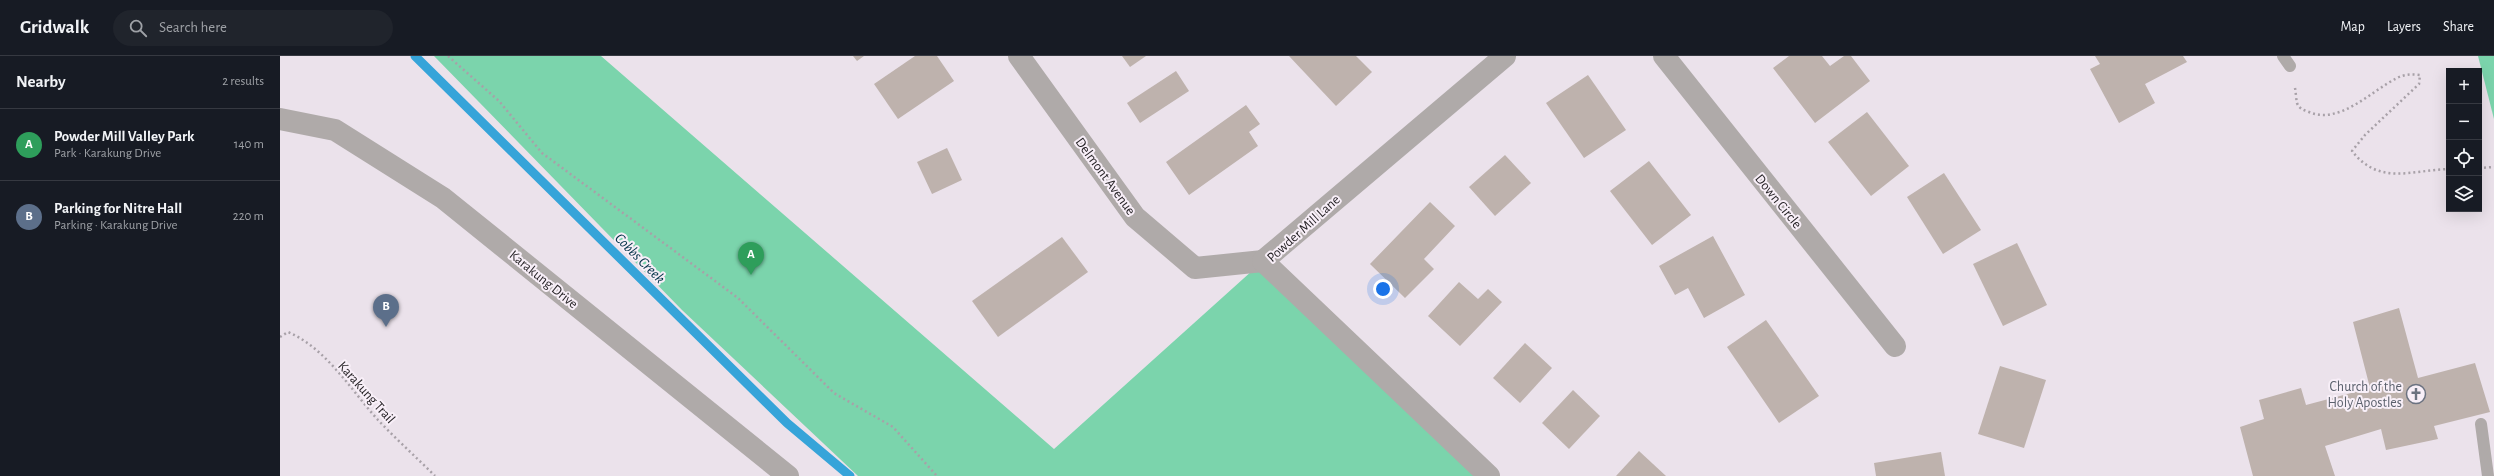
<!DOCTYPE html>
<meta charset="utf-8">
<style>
:root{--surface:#171b24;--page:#20242c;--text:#f1f3f6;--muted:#9ea1a6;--line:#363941;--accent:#ea580c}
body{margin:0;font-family:"Alegreya Sans",sans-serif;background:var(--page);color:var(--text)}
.controls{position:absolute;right:12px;top:12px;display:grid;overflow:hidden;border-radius:0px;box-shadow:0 4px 16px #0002}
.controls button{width:36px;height:36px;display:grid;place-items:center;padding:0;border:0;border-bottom:1px solid var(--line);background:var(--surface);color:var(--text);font:20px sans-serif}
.you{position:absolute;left:1103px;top:233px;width:14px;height:14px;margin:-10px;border:3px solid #fff;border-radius:50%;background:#1a73e8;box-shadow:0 0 0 6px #1a73e833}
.badge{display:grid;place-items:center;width:26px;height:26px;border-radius:50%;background:var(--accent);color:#fff;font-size:13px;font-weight:700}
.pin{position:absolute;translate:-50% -33px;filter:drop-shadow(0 1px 2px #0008)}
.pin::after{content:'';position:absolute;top:21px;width:14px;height:12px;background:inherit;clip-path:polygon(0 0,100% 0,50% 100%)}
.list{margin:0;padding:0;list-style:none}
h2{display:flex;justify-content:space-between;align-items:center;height:52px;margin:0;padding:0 16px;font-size:17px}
h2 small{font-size:13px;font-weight:400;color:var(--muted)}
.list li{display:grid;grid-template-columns:26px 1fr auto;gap:12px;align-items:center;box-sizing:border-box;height:72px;padding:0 16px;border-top:1px solid var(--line)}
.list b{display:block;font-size:15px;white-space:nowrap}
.list p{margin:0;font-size:13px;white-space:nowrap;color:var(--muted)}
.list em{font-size:13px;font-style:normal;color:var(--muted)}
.icon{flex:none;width:22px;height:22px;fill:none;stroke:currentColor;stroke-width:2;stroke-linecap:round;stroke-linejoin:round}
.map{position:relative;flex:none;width:2214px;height:420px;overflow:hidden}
header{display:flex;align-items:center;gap:24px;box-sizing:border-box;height:56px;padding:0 20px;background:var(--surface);border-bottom:1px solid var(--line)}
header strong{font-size:19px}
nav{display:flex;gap:22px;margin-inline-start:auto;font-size:14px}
.search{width:280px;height:36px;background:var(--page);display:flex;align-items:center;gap:10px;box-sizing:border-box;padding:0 14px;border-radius:22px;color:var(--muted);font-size:15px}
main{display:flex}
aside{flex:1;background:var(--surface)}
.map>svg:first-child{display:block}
.green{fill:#7bd4ac}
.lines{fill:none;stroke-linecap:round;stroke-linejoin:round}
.stream{stroke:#36a4d9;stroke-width:9}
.building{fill:#beb2ad}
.path{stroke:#a8a1a8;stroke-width:2.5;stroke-dasharray:2 3;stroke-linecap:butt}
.service{stroke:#afaaa9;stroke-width:12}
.minor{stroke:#afaaa9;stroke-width:22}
.tertiary{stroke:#afaaa9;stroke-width:22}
.labels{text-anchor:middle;stroke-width:4;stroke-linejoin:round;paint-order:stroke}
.street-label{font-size:14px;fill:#211e21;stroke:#f8eff8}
.worship-label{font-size:14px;fill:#5b616d;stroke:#f8eff8;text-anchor:end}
.water-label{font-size:15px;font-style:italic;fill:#003146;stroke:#f8eff8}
</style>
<header>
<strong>Gridwalk</strong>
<div class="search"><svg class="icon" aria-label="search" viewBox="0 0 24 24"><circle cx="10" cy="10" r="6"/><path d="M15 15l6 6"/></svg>Search here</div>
<nav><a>Map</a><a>Layers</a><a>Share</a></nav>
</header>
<main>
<aside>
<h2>Nearby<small>2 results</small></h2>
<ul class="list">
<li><span class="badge" style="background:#2e9e5b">A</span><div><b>Powder Mill Valley Park</b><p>Park · Karakung Drive</p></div><em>140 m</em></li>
<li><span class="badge" style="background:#5c6f8a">B</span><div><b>Parking for Nitre Hall</b><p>Parking · Karakung Drive</p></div><em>220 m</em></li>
</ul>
</aside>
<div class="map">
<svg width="2214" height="420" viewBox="0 0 2214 420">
<rect width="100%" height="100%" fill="#ebe2eb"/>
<g class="green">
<path d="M 154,0 L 321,0 L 774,393 L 983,205 L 1209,420 L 578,420 L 402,254 Z"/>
<path d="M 2198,0 L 2214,0 L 2214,63 Z"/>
</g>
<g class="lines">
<path class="stream" d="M 135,0 L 507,367 L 570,420"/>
</g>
<g class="building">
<path d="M 573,0 L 584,0 L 577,5 Z"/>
<path d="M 635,0 L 657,0 L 674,25 L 618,63 L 594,28 Z"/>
<path d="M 842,0 L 866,0 L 850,11 Z"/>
<path d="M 1009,0 L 1076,0 L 1092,16 L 1056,50 Z"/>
<path d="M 1509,0 L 1542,0 L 1550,10 L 1564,0 L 1571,0 L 1590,25 L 1535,67 L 1493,12 Z"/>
<path d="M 1815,0 L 1903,0 L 1907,6 L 1865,28 L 1875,47 L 1839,67 L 1810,13 L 1820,8 Z"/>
<path d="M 896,15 L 909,35 L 860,67 L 847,47 Z"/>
<path d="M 1308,19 L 1346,74 L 1304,102 L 1266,47 Z"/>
<path d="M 966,49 L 980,68 L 969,76 L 978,90 L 909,139 L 886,106 Z"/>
<path d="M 1587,56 L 1629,110 L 1591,140 L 1548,86 Z"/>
<path d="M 667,92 L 682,124 L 652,138 L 637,106 Z"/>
<path d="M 1225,99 L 1251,127 L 1215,160 L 1189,131 Z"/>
<path d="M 1369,105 L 1411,159 L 1372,189 L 1330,135 Z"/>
<path d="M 1664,117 L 1701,174 L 1663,198 L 1627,141 Z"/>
<path d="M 1150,146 L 1175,170 L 1144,203 L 1154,213 L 1125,242 L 1090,208 Z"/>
<path d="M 1433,180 L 1465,239 L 1424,262 L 1408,232 L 1395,239 L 1379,210 Z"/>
<path d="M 782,181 L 808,216 L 718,281 L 692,245 Z"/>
<path d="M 1737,187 L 1767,249 L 1723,270 L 1693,208 Z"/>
<path d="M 1179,226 L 1198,243 L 1208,233 L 1222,246 L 1180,290 L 1148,260 Z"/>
<path d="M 2119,252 L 2138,322 L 2195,307 L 2210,356 L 2154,370 L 2158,383 L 2106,394 L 2101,373 L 2045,390 L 2055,420 L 1973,420 L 1960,371 L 1984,363 L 1979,344 L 2021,332 L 2026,349 L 2090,332 L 2073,266 Z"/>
<path d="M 1486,264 L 1539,340 L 1499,367 L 1447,291 Z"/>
<path d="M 1245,287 L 1272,312 L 1240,347 L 1213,322 Z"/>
<path d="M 1720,310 L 1766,324 L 1744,392 L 1698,378 Z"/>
<path d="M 1293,334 L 1320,360 L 1289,393 L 1262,367 Z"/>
<path d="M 1359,395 L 1386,420 L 1336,420 Z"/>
<path d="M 1661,396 L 1665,420 L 1596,420 L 1594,407 Z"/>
</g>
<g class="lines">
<g class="path">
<path d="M 168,0 L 219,45 L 262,97 L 458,242 L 554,337 L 613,371 L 657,420"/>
<path d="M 2015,32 C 2016,37 2016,43 2017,47 C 2019,53 2024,54 2029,56 C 2060,69 2091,35 2117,22 C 2125,18 2132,18 2140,19 L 2139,28 L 2085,79 L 2072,95 C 2099,130 2132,114 2169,113"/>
<path d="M 2199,112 L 2214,111"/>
<path d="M 0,281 L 8,276 C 46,292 71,334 98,364 C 116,383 136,401 155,420"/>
</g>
<g class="service">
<path d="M 2003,0 L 2010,10"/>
<path d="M 2201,368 L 2208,420"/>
</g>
<g class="minor">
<path d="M 739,0 L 855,161 L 915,212 L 983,205"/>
<path d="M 1384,0 L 1615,290"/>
<path d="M 983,205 L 1225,0"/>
<path d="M 983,205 L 1209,420"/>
</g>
<path class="tertiary" d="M 0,63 L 55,74 L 163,142 L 508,420"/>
</g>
<defs>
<g id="church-ring" transform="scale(1)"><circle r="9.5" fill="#f8eff8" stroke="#6b7280" stroke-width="1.5"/><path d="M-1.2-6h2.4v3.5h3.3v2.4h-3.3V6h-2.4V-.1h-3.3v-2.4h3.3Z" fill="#6b7280"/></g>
</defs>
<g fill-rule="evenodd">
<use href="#church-ring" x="2136" y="338"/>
</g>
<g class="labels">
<g class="street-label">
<text transform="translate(826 120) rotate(54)" y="5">Delmont Avenue</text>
<text transform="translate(1499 145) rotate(51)" y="5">Down Circle</text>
<text transform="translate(1023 172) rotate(-42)" y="5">Powder Mill Lane</text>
<text transform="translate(264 223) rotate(39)" y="5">Karakung Drive</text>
<text transform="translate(87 336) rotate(48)" y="5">Karakung Trail</text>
</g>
<g class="worship-label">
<text x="2122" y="335">Church of the<tspan x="2122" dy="16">Holy Apostles</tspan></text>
</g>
<g class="water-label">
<text transform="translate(360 202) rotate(45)" y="5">Cobbs Creek</text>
</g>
</g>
</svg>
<div class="controls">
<button>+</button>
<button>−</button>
<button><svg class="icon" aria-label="locate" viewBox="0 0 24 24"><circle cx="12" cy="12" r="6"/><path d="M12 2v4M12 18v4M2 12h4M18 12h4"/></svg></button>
<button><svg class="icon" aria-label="layers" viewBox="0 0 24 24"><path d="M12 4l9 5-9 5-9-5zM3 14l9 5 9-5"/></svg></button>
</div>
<div class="you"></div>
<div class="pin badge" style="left:471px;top:219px;background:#2e9e5b">A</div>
<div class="pin badge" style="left:106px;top:271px;background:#5c6f8a">B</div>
</div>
</main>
